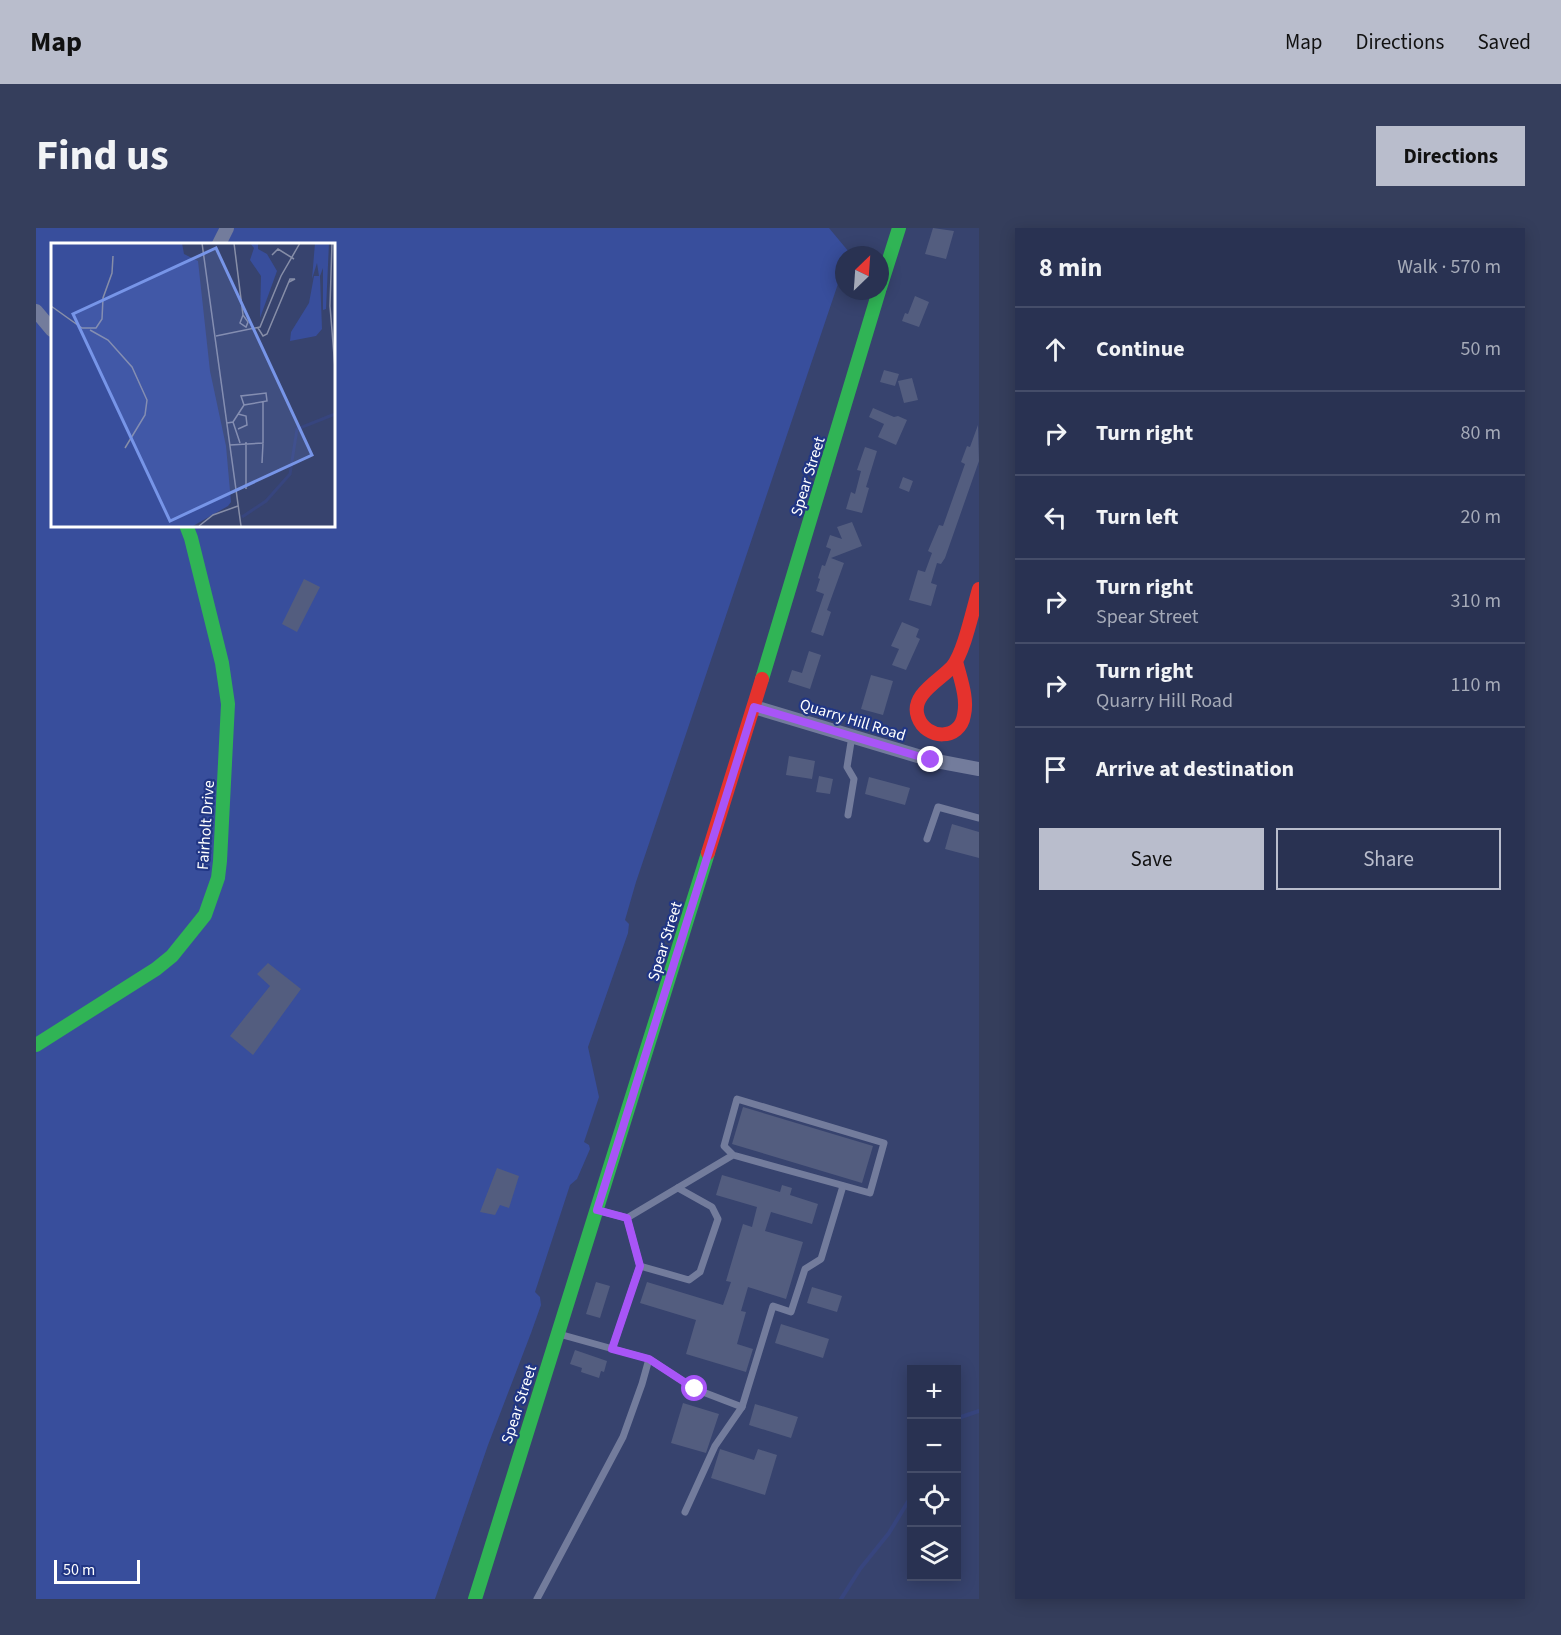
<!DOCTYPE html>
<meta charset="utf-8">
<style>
:root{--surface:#293252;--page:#353e5c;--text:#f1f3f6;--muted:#a5aab8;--line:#454d69;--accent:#b9bdcc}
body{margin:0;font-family:"Source Sans 3",sans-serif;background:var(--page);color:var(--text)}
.controls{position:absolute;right:18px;bottom:18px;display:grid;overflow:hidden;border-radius:0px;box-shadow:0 3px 15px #0003}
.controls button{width:54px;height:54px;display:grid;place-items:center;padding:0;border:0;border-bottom:2px solid var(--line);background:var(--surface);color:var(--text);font:30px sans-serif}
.compass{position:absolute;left:799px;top:18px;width:54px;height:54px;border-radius:50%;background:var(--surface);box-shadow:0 3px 15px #0003;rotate:25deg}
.scale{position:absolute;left:18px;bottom:15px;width:86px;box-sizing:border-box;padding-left:6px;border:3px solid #fff;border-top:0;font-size:16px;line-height:21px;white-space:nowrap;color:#fff;-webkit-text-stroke:4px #213684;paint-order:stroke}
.stop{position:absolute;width:18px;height:18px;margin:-14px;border:4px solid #a855f7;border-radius:50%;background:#fff}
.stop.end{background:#a855f7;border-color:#fff;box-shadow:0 2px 6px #0008}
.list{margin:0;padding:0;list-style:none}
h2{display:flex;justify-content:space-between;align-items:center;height:78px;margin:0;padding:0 24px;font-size:26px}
h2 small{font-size:20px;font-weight:400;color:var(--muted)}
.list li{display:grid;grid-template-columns:39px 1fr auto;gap:18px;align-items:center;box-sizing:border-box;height:84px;padding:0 24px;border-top:2px solid var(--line)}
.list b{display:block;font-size:22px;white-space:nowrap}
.list p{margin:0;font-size:20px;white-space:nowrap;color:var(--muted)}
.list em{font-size:20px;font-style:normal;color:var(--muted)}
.actions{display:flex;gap:12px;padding:18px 24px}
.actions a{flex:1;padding:14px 0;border:2px solid var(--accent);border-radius:0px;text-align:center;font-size:21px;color:var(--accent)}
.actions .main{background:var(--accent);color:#111}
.icon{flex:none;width:33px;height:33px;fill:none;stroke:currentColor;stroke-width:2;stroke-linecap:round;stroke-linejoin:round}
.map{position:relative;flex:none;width:943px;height:1371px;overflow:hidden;border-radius:0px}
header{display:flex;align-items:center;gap:36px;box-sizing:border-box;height:84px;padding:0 30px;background:var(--accent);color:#111}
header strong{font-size:28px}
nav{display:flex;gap:33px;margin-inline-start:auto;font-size:21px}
.intro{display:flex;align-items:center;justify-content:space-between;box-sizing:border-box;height:144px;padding:0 36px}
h1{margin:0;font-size:42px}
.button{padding:15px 27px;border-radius:0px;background:var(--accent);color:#111;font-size:21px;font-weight:700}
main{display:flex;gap:36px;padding:0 36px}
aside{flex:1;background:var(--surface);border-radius:0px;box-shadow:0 3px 15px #0003}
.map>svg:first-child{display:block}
.green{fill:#384e9c;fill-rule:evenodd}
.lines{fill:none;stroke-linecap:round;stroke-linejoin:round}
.stream{stroke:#37457e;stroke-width:4}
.building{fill:#535d7f}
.lane{stroke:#737c9c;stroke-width:7}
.street{stroke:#737c9c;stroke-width:14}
.fast{stroke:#30b455;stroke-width:14}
.jam{stroke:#e5322d;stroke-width:14}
.route{stroke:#a855f7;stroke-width:8}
.labels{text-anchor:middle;stroke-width:4.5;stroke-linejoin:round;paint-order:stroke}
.street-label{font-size:16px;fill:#fff;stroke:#213684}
.inset-river{fill:none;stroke:#37457e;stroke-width:3}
.inset-road{fill:none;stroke:#878ea8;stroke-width:1.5}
.view{fill:#7795e8;fill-opacity:0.15;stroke:#7795e8;stroke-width:3}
.inset-edge{fill:none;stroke:#fff;stroke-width:3}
</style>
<header>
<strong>Map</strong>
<nav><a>Map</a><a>Directions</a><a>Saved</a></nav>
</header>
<div class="intro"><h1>Find us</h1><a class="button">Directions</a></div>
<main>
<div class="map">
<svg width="943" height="1371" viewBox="0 0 943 1371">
<rect width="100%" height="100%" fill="#37436e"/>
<path class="green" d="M 0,0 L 793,0 L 813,24 L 812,27 L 808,27 L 808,38 L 600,654 L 589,692 L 593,696 L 592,705 L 552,819 L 563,869 L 548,914 L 553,917 L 554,921 L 541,951 L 534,957 L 499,1064 L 504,1069 L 505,1077 L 495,1105 L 452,1217 L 399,1371 L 0,1371 ZM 16,16 L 297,16 L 297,297 L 16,297 Z"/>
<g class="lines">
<g class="stream">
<path d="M 921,1195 L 925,1189 L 943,1183"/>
<path d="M 805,1371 L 824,1341 L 853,1305 L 876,1267"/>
</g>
</g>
<g class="building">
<path d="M 897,0 L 918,3 L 910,31 L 889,26 Z"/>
<path d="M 879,68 L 893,74 L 883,99 L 866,93 L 869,85 L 872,86 Z"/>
<path d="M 848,142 L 863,146 L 859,158 L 844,154 Z"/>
<path d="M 876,150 L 882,172 L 868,175 L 862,153 Z"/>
<path d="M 837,180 L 858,189 L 862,188 L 871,192 L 860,217 L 842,209 L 848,196 L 833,189 Z"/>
<path d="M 942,197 L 943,233 L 909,330 L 905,336 L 901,335 L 895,355 L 901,357 L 895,378 L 873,372 L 882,342 L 889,344 L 896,325 L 892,323 L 903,297 L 907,298 L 929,236 L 925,234 L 931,218 L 934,219 Z"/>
<path d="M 829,219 L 841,223 L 830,259 L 833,260 L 826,285 L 810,281 L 815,264 L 819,266 L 825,243 L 821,242 Z"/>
<path d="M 867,249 L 877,253 L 873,264 L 863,260 Z"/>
<path d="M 816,294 L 826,318 L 795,330 L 808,335 L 791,382 L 795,384 L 787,408 L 775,404 L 788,366 L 780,363 L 784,351 L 782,350 L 786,337 L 789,338 L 795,321 L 790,319 L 794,307 L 806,311 L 801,299 Z"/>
<path d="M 268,351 L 284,359 L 261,404 L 246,396 Z"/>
<path d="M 866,394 L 883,401 L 880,409 L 884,411 L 870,442 L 856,437 L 863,421 L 855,418 Z"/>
<path d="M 773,423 L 785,427 L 774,461 L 752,454 L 756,442 L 766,445 Z"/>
<path d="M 835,447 L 857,453 L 847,487 L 825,481 Z"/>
<path d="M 753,528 L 779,533 L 776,551 L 750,547 Z"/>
<path d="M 783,548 L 797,551 L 794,566 L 780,564 Z"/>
<path d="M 833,549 L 874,560 L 869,577 L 829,566 Z"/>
<path d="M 916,596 L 943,604 L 943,630 L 909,621 Z"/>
<path d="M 232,735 L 265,761 L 217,827 L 194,808 L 234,758 L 221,746 Z"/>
<path d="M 707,879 L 837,918 L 826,955 L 696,916 Z"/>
<path d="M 461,940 L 483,948 L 473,980 L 464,977 L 459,987 L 444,984 Z"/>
<path d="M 686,947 L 744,964 L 746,957 L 756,960 L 754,967 L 782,976 L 776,996 L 735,984 L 729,1003 L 767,1014 L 750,1071 L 712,1059 L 705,1083 L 710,1084 L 701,1116 L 717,1121 L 710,1144 L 650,1126 L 660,1092 L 604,1075 L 611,1054 L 687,1077 L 695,1054 L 690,1053 L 707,996 L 716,999 L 721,979 L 680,967 Z"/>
<path d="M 560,1054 L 574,1058 L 564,1090 L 550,1086 Z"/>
<path d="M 776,1059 L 806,1068 L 801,1084 L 771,1075 Z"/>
<path d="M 745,1096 L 793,1111 L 787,1130 L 739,1115 Z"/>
<path d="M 539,1122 L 571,1133 L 568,1144 L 565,1143 L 563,1150 L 545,1144 L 546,1140 L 534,1136 Z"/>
<path d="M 647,1175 L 683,1186 L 670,1225 L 635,1215 Z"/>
<path d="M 719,1176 L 762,1189 L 755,1210 L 713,1197 Z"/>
<path d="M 684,1221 L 718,1232 L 722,1221 L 741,1227 L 729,1267 L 675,1250 Z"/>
</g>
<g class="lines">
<g class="lane">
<path d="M 812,587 L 818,551 L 811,539 L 816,508"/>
<path d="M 891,611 L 902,579 L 943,590"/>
<path d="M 561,982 L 591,990 L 697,927 L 834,965 L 848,915 L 701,871 L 688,918 L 697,927"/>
<path d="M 604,1038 L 653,1052 L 664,1044 L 682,991 L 676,979 L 642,960"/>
<path d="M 523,1106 L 613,1131 L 659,1161 L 706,1179 L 737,1078 L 755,1084 L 769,1041 L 785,1031 L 807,958"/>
<path d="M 576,1121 L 604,1038 L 591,990"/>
<path d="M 649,1284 L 679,1218 L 706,1179"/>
<path d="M 501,1371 L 587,1209 L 606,1156 L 613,1131"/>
</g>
<g class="street">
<path d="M 183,16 L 191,0"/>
<path d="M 0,83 L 16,102"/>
<path d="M 718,479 L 895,532 L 943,541"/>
</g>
<g class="fast">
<path d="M 844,60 L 863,0"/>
<path d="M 726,451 L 843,63"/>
<path d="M 0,817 L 120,741 L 136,728 L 169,687 L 182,650 L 184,633 L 192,476 L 186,435 L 155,310 L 150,297"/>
<path d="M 439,1371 L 672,625"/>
</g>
<g class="jam">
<path d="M 920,433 C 924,450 932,470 928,487 C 924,513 890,512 882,489 C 874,467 903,453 916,439 C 928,425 937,381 943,361"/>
<path d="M 672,625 L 726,451"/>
</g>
</g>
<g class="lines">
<path class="route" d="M 659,1161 L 613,1131 L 576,1121 L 604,1038 L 591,990 L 561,982 L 718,479 L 895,532"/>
</g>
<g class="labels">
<g class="street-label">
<text transform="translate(771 248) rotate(-73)" y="6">Spear Street</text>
<text transform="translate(817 491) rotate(17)" y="6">Quarry Hill Road</text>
<text transform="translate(169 597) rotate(-86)" y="6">Fairholt Drive</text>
<text transform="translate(628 713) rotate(-73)" y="6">Spear Street</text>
<text transform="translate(482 1176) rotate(-72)" y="6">Spear Street</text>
</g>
</g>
<g transform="translate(15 15)">
<rect width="284" height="284" fill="#37436e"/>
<path d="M 0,0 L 131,0 L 133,11 L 147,18 L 159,128 L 175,203 L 180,259 L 177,263 L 142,283 L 0,283 ZM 199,0 L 207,0 L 207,6 L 216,11 L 226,28 L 209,75 L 210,33 L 199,17 L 203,5 ZM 264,0 L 278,0 L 275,66 L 272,67 L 272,25 L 269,33 L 271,86 L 265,93 L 239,98 L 240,89 L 258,60 L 263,33 L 268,33 L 266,20 L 261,36 Z" fill="#384e9c"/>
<path class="inset-river" d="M 191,274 L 215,258 L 239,231 L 246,186 L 284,171"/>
<path class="inset-road" d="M 151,0 L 190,283M 183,0 L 192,72 L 189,80 L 195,84 L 197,79 L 192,72M 281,0 L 279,63 L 284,125M 221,12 L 227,6 L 243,16M 0,63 L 31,85 L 45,85 L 51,76 L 52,55 L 61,30 L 62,13M 207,85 L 212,93 L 216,91 L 221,79 L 239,36 L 244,36 L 238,39M 39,87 L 57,97 L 81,124 L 96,157 L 94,172 L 74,205M 165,93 L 209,84 L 230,33 L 249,0M 182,179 L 189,200M 176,180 L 182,179 L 193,162 L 216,158 L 215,150 L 190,153 L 193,162M 187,186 L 196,182 L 195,173 L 187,171M 179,202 L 212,200 L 212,159M 211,220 L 212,200M 195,246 L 195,199M 148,283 L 162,272 L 187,263"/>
<path class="view" d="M 165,5 L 261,212 L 119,278 L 22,71 Z"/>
<rect width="284" height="284" class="inset-edge"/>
</g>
</svg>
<div class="controls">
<button>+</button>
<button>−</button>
<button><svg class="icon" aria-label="locate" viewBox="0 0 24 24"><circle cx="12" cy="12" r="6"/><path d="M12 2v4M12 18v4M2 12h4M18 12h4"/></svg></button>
<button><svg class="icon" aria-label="layers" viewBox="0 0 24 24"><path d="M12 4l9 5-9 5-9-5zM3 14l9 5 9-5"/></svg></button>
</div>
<svg class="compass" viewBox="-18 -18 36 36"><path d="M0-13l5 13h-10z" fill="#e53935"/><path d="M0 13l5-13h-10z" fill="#a5aab8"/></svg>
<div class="scale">50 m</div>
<div class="stop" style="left:659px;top:1161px"></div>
<div class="stop end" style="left:895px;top:532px"></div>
</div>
<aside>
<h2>8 min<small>Walk · 570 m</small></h2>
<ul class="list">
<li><svg class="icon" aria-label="ahead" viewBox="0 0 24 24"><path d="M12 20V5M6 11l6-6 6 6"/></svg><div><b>Continue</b></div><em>50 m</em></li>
<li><svg class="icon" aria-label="right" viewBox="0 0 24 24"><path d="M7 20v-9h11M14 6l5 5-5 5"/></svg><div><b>Turn right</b></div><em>80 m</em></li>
<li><svg class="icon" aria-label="left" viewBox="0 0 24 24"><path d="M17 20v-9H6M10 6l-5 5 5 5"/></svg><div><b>Turn left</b></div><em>20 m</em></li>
<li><svg class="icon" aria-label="right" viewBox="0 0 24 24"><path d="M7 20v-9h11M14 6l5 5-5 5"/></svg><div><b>Turn right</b><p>Spear Street</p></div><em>310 m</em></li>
<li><svg class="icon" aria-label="right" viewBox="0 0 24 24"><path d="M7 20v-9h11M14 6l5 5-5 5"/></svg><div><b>Turn right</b><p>Quarry Hill Road</p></div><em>110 m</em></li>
<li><svg class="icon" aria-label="arrive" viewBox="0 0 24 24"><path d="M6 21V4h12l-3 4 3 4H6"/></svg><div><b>Arrive at destination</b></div></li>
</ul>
<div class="actions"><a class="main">Save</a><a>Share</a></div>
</aside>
</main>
